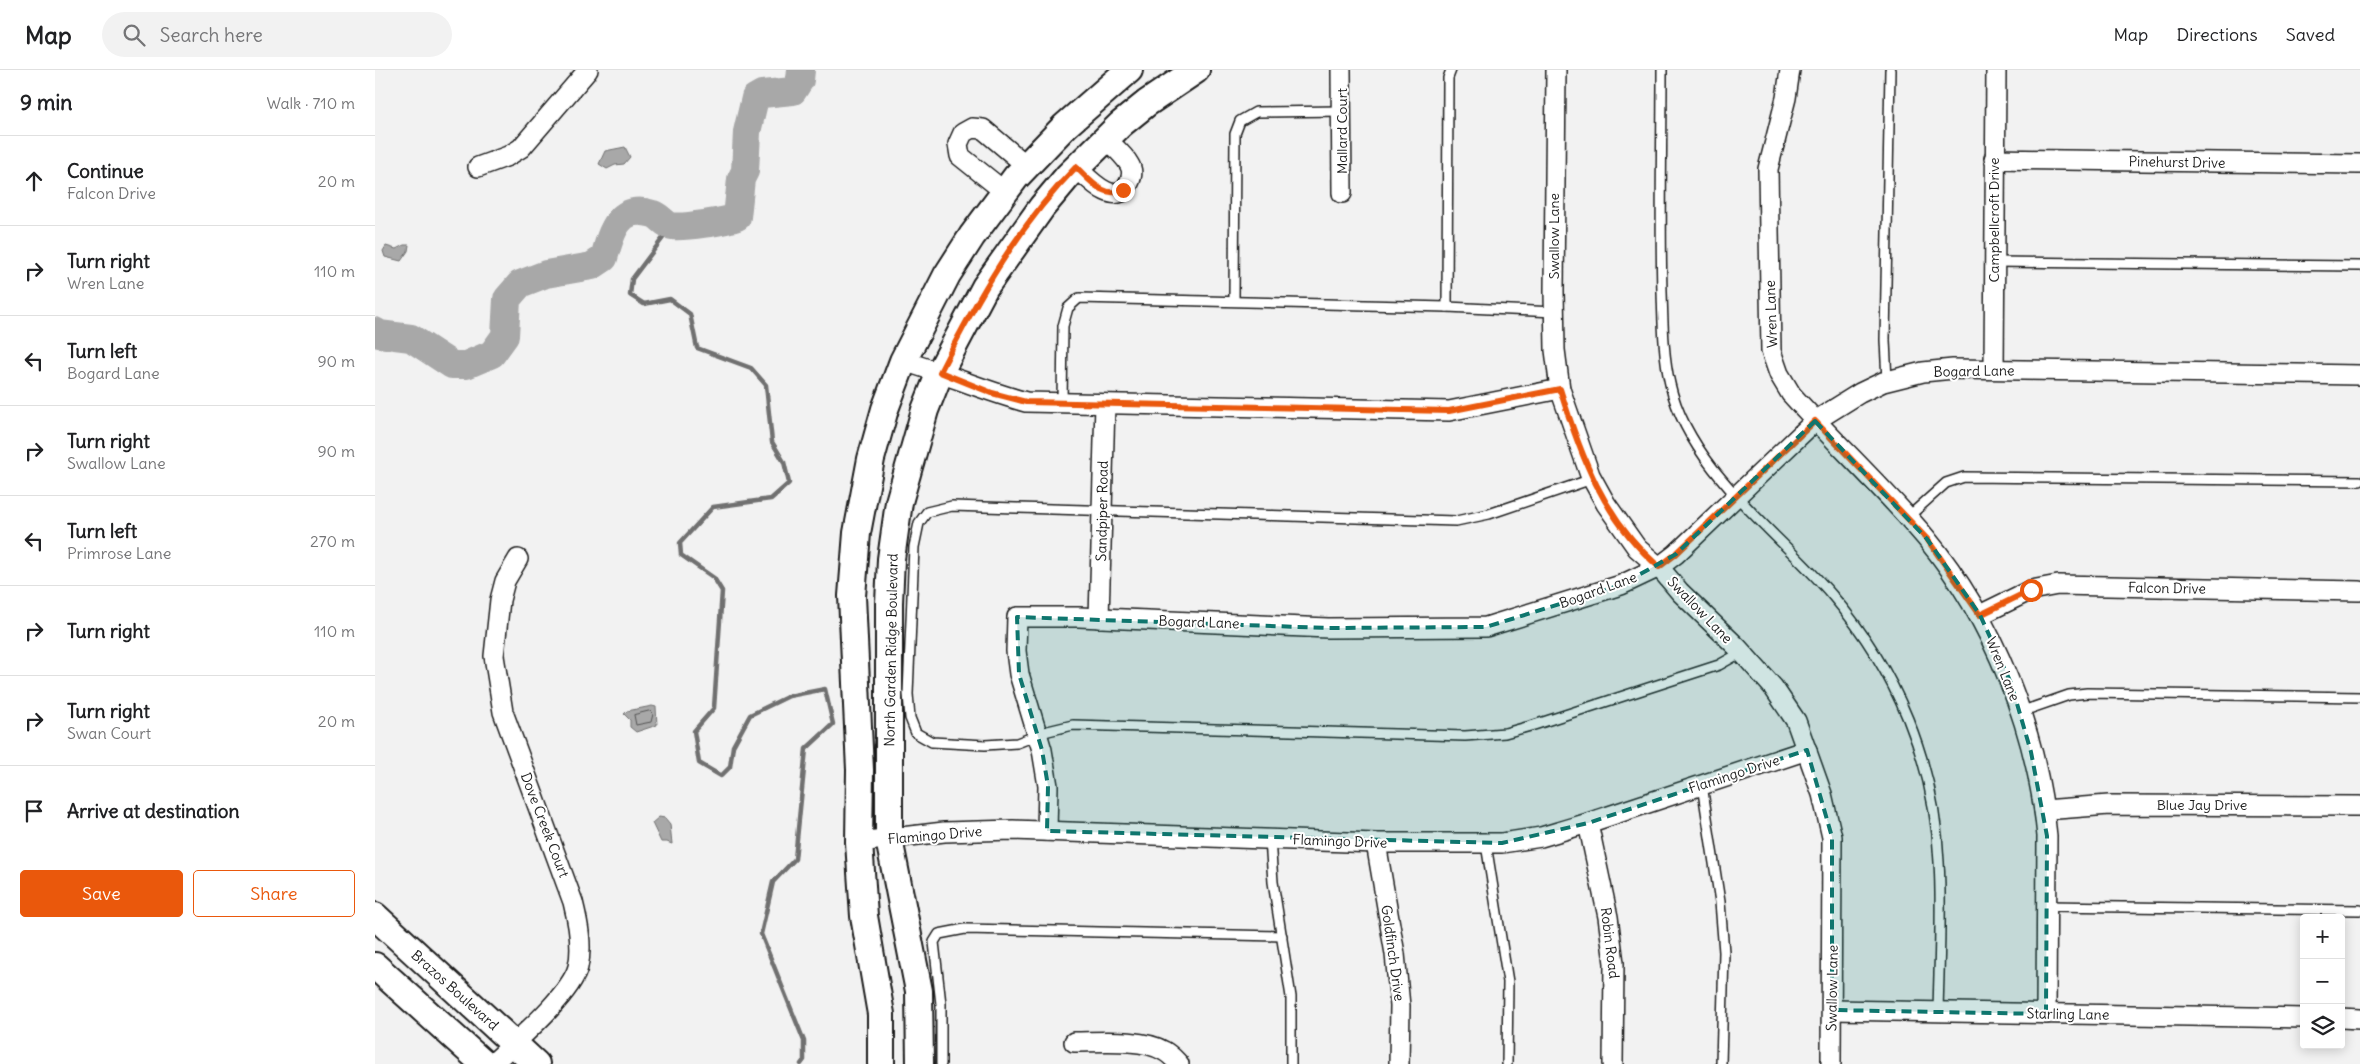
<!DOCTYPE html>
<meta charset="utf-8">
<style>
:root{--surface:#fff;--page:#f2f2f2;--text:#202124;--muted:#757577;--line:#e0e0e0;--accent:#ea580c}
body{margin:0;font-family:Delius,sans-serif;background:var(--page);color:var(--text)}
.controls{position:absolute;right:15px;bottom:15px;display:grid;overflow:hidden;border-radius:5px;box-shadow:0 2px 12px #0003}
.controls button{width:45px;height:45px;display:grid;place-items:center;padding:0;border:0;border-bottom:1px solid var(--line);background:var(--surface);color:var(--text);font:25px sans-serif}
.stop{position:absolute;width:15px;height:15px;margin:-11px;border:4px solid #ea580c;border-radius:50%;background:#fff}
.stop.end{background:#ea580c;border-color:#fff;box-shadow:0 1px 5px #0008}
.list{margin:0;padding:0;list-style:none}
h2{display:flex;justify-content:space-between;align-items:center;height:65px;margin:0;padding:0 20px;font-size:21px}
h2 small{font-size:16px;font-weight:400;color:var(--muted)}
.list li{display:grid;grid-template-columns:32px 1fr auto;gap:15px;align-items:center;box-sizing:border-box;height:90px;padding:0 20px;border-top:1px solid var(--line)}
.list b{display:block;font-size:19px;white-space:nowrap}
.list p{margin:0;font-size:16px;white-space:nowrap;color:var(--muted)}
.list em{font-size:16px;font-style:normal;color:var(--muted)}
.actions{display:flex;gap:10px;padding:15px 20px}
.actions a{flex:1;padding:11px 0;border:1px solid var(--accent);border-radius:5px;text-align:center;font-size:18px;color:var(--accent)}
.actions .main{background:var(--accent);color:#fff}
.icon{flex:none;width:28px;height:28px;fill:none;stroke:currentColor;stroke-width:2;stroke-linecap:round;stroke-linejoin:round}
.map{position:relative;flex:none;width:1985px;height:994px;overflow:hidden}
header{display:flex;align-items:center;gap:30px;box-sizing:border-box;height:70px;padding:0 25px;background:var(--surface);border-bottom:1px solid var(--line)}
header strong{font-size:24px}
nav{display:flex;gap:28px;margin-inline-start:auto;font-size:18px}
.search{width:350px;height:45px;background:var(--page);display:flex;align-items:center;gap:12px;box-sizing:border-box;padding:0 18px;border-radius:28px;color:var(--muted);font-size:19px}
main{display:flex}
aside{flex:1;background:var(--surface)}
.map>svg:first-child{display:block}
.water{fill:#a8a8a8;stroke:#707070}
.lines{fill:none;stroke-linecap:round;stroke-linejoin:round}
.shore{stroke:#545454;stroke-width:1}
.stream{stroke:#707070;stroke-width:4.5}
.river{stroke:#a8a8a8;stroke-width:28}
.service-casing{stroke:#1c1c1c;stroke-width:12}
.minor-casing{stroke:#1c1c1c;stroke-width:22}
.secondary-casing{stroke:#1c1c1c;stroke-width:30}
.service{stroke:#fff;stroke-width:9}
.minor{stroke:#fff;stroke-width:19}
.secondary{stroke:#fff;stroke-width:26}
.route{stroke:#ea580c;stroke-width:6}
.marked{fill:#0f766e;fill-opacity:0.2;stroke:#0f766e;stroke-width:4;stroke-dasharray:10 6;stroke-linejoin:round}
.labels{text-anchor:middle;stroke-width:4;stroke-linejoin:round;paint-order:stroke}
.street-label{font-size:14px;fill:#1c1c1c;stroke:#fff}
</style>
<header>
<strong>Map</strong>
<div class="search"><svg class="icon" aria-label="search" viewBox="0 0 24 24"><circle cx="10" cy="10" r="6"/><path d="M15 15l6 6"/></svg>Search here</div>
<nav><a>Map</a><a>Directions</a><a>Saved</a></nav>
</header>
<main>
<aside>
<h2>9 min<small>Walk · 710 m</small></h2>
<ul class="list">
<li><svg class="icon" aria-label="ahead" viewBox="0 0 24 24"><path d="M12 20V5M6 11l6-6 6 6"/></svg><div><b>Continue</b><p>Falcon Drive</p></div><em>20 m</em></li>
<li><svg class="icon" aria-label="right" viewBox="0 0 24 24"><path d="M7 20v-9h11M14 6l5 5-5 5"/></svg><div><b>Turn right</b><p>Wren Lane</p></div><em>110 m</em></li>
<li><svg class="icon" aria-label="left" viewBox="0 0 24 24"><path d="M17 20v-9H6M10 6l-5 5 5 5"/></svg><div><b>Turn left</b><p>Bogard Lane</p></div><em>90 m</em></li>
<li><svg class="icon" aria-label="right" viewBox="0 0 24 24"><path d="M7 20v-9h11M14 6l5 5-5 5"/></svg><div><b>Turn right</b><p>Swallow Lane</p></div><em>90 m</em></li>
<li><svg class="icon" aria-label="left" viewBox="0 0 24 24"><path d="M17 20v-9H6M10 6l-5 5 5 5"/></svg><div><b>Turn left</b><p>Primrose Lane</p></div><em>270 m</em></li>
<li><svg class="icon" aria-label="right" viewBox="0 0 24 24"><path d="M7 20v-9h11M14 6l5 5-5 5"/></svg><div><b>Turn right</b></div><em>110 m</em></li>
<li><svg class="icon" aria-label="right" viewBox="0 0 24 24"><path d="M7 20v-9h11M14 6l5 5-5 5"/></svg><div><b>Turn right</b><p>Swan Court</p></div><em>20 m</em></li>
<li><svg class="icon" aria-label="arrive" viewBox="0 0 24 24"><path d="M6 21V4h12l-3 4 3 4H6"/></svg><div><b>Arrive at destination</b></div></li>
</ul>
<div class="actions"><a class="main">Save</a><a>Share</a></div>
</aside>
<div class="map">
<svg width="1985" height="994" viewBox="0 0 1985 994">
<rect width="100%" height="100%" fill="#f2f2f2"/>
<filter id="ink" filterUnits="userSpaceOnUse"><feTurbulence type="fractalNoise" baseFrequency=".02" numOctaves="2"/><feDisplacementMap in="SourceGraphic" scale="10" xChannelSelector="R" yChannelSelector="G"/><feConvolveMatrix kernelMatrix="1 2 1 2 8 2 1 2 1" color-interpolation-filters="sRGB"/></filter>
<g filter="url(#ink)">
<g class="water">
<path d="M 250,77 L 255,87 L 249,94 L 240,95 L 232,99 L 224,94 L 230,81 Z"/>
<path d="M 29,175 L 34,175 L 33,181 L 26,191 L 10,187 L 8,181 L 11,176 L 21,179 Z"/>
<path d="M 277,636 L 281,637 L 282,655 L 261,662 L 255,657 L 255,650 L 249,644 L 252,641 Z"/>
<path d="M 284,747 L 290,748 L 295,754 L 297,774 L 292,772 L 286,772 L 277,753 Z"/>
</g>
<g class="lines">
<path class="shore" d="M 275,641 L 278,644 L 276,652 L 261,655 L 259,645 Z"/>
<path class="stream" d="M 297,156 L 257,209 L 255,225 L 269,234 L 295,229 L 315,244 L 322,278 L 376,298 L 391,315 L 397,372 L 409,392 L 414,413 L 396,429 L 338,437 L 305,473 L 306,485 L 339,508 L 347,521 L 339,638 L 319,661 L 324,693 L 346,706 L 355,697 L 358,676 L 375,645 L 414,626 L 450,619 L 458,654 L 431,679 L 420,789 L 398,812 L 386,864 L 429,971 L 429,990 L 426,994"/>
<path class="river" d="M 0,261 L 4,264 L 36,268 L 77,295 L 91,295 L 117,284 L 130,266 L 132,229 L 145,214 L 171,204 L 217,196 L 229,188 C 236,163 243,133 278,144 C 285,146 290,155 297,156 C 308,158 352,151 362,147 L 366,109 L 370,101 L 372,62 L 380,28 L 387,24 L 418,21 L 425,10 L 426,0"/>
<g class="service-casing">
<g id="service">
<path d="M 1287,0 C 1287,74 1285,148 1287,222 C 1288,252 1288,285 1295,314 C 1314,399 1403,462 1457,525 C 1521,600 1560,692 1564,792 C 1567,842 1564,892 1563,942"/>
<path d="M 1619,192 L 1985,196"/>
<path d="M 859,231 L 860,64 L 865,51 L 881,42 L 967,41"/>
<path d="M 1072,237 L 1073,8 L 1076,0"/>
<path d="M 1512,311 L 1510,270 L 1515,0"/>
<path d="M 687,333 L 688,256 L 693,238 L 704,228 L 1072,237 L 1179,242"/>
<path d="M 1217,409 L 1114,444 L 1081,451 L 577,436 L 552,442 L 544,453 L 539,477 L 533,624 L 535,648 L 541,663 L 557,672 L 610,675 L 642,673 L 673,661 L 698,655 L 1090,666 L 1130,663 L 1159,655 L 1344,595 L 1367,582"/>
<path d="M 1532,448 L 1571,413 L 1589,407 L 1985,411"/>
<path d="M 1645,642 L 1694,625 L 1712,623 L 1985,627"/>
<path d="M 1327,715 L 1345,832 L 1349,882 L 1346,994"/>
<path d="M 895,769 L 898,812 L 916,927 L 916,994"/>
<path d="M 1111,774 L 1133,912 L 1132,994"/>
<path d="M 1671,836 L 1985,840"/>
<path d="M 566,994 L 566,934 L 559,872 L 564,864 L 590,859 L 907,866"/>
</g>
</g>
<g class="minor-casing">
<g id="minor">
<path d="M 966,0 L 967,123"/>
<path d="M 1181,0 L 1179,221 L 1180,280 L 1185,319 L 1215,405 L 1231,434 L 1262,478 L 1284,497 L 1305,522 L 1363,578 L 1398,617 L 1421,651 L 1447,724 L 1457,767 L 1456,994"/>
<path d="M 1415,0 L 1411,28 L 1393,99 L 1396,281 L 1404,304 L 1416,324 C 1460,373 1509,418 1551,468 C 1619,550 1662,661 1672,766 L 1671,944"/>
<path d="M 1619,89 L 1985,94"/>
<path d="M 103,97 L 133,86 L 146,78 L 213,0"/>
<path d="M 701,97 C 713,108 741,140 754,113 C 757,107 758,100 754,94 C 749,85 738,76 730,68"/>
<path d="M 630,122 L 585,86 L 583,74 L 588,63 L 597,58 L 608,59 L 652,96"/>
<path d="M 528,291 C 570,303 609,321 651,332 L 1074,341 L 1185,319"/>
<path d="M 1619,299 L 1621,0"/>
<path d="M 1605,545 L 1656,520 L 1683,515 L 1985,521"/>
<path d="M 724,548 L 730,334"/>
<path d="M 1669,740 L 1734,735 L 1985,736"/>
<path d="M 1213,753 L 1233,847 L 1239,893 L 1238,994"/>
<path d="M 672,761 L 673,716 L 667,680 L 644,604 L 641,581 L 642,547 L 704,547 L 953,558 L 1111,557 L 1246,515 L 1284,497 L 1301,484 L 1440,351 L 1485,323 L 1508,312 L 1548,302 L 1578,299 L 1985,305"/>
<path d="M 484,772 L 569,762 L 638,760 L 1001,773 L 1127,773 L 1166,767 L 1213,753 L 1432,680"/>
<path d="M 1001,773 L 1020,884 L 1025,936 L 1024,994"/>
<path d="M 1457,940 L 1929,948"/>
<path d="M 1966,948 L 1985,949"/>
<path d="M 699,972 C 724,972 768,968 789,981 C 795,984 800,990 804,994"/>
<path d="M 117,994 C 139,973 196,925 203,897 C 208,876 203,852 198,832 L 128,642 L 119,586 L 125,530 L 130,511 L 143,489"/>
</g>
</g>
<g class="secondary-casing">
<g id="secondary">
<path d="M 0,846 L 161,994"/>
<path d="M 0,896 L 109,994"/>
<path d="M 506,994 L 506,944 L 489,846 L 484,772 L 485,700 L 477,526 L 482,463 L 496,389 L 510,339 L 528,291 L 572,205 L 597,166 L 641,107 L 690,56 L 754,0"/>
<path d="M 545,994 L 544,921 L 514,769 L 514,533 L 516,489 L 524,432 L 550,340 L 565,302 L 610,217 L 667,137 L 693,106 L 746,54 L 772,33 L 821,0"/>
</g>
</g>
<use href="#service" class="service"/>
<use href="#minor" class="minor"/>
<use href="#secondary" class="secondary"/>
</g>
</g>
<g class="lines" filter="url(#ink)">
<path class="route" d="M 748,120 C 728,129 715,110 701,97 C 643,156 602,229 565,302 L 617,323 L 651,332 L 1074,341 L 1185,319 C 1206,387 1229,449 1284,497 L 1301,484 L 1440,351 L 1552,469 L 1605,545 L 1656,520"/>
</g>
<path class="marked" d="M 1440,351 L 1552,469 L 1605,545 L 1636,613 L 1656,682 L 1672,766 L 1671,944 L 1457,940 L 1457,767 L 1432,680 L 1213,753 L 1127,773 L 672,761 L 673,716 L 667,680 L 644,604 L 642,547 L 953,558 L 1111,557 L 1246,515 L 1301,484 Z"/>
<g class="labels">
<g class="street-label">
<text transform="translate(967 61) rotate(-90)" y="5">Mallard Court</text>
<text transform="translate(1802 92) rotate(1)" y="5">Pinehurst Drive</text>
<text transform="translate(1619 150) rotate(-90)" y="5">Campbellcroft Drive</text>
<text transform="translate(1179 166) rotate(-90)" y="5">Swallow Lane</text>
<text transform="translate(1396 244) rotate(-92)" y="5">Wren Lane</text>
<text transform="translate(1599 301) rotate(-1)" y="5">Bogard Lane</text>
<text transform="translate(727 441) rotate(-89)" y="5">Sandpiper Road</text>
<text transform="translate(1792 518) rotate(1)" y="5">Falcon Drive</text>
<text transform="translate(1223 520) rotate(-20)" y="5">Bogard Lane</text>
<text transform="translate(1325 540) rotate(46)" y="5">Swallow Lane</text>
<text transform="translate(824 552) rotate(2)" y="5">Bogard Lane</text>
<text transform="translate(516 580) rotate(-89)" y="5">North Garden Ridge Boulevard</text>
<text transform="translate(1628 599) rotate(68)" y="5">Wren Lane</text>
<text transform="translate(1359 704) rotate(-18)" y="5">Flamingo Drive</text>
<text x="1827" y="740">Blue Jay Drive</text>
<text transform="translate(170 755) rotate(69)" y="5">Dove Creek Court</text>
<text transform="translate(560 765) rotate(-5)" y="5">Flamingo Drive</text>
<text transform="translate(965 771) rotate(2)" y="5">Flamingo Drive</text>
<text transform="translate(1235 873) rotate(83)" y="5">Robin Road</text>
<text transform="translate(1018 883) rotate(82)" y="5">Goldfinch Drive</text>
<text transform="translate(1457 918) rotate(-89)" y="5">Swallow Lane</text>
<text transform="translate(80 920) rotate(42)" y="5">Brazos Boulevard</text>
<text transform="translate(1693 944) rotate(1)" y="5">Starling Lane</text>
</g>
</g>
</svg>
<div class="controls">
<button>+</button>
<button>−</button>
<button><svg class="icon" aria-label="layers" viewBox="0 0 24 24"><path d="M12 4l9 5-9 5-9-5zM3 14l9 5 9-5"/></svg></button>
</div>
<div class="stop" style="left:1656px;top:520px"></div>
<div class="stop end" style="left:748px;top:120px"></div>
</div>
</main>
